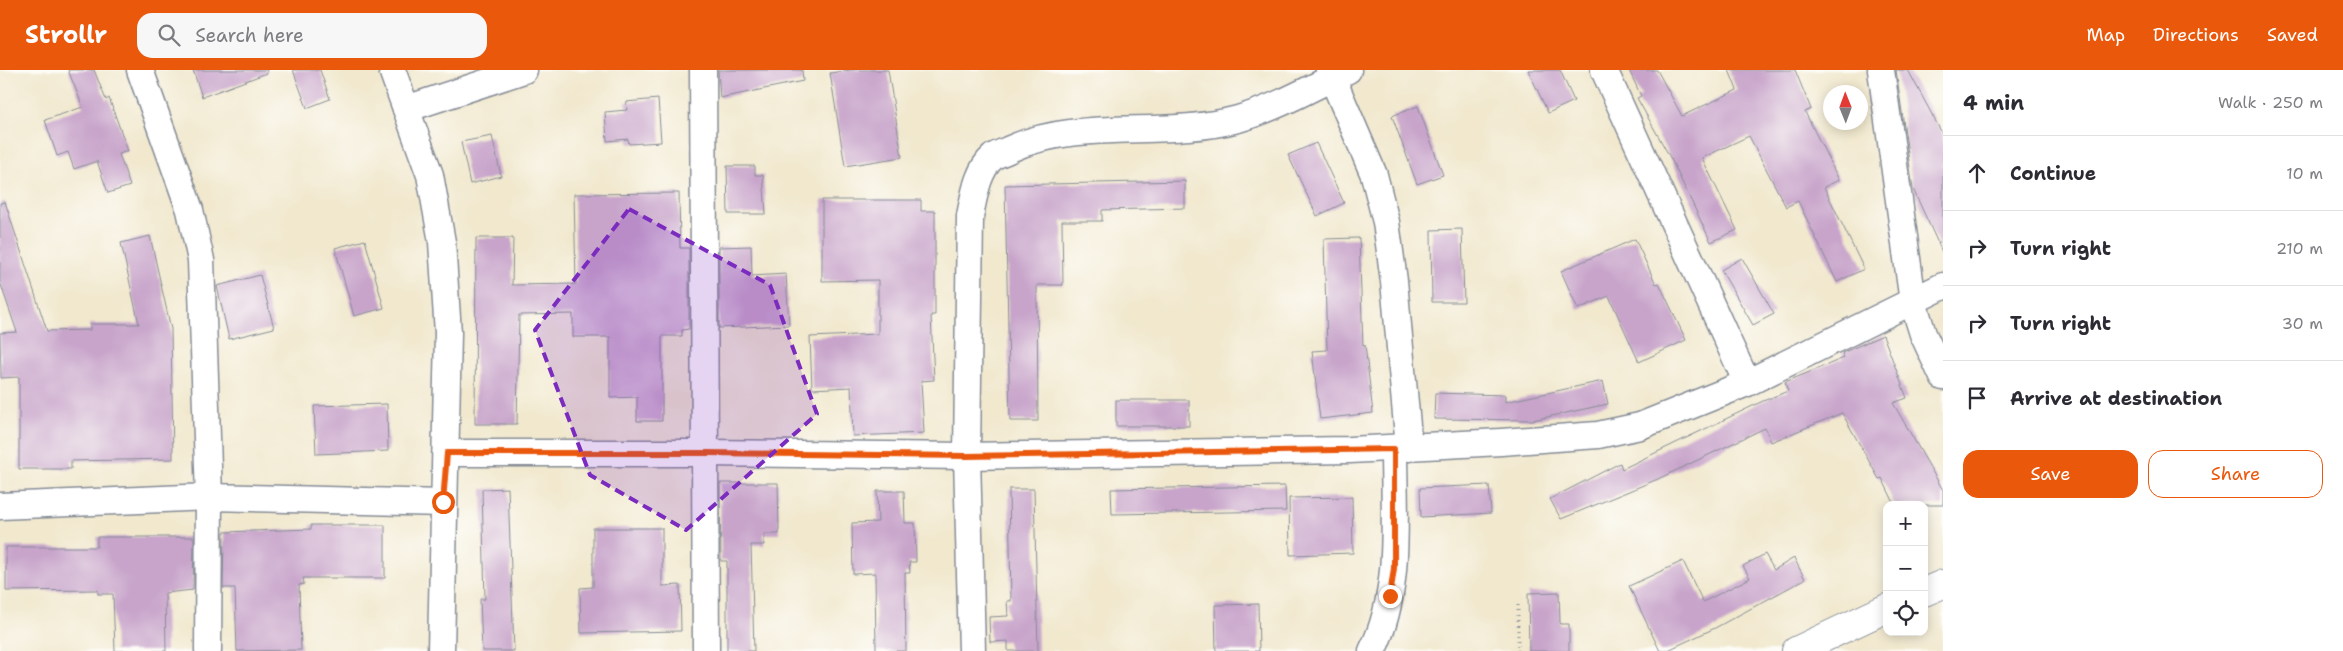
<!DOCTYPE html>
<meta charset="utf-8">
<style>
:root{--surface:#fff;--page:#f7f7f7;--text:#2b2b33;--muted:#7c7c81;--line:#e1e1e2;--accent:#ea580c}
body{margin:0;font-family:"Shantell Sans",sans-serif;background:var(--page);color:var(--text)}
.controls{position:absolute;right:15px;bottom:15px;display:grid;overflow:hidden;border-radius:10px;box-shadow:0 2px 12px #0003}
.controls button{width:45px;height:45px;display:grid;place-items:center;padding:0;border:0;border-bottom:1px solid var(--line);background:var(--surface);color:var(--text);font:25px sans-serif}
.compass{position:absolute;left:1823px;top:15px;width:45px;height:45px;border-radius:50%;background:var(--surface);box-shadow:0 2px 12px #0003;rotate:359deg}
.stop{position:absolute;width:15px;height:15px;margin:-11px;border:4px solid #ea580c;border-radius:50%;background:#fff}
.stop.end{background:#ea580c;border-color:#fff;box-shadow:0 1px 5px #0008}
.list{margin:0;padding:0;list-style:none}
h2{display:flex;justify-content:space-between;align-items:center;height:65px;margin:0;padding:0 20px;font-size:21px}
h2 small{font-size:16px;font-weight:400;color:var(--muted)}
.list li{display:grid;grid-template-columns:32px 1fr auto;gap:15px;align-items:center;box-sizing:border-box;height:75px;padding:0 20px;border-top:1px solid var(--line)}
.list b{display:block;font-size:19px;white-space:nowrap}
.list em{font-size:16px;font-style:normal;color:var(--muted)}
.actions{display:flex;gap:10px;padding:15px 20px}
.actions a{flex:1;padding:11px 0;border:1px solid var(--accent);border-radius:15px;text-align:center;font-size:18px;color:var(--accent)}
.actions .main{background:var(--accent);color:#fff}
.icon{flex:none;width:28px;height:28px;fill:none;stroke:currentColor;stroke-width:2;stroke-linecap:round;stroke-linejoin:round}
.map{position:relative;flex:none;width:1943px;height:581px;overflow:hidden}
header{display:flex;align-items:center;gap:30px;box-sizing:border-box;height:70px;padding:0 25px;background:var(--accent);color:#fff}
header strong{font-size:24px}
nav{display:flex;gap:28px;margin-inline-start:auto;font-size:18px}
.search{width:350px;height:45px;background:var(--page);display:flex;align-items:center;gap:12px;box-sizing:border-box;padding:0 18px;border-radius:15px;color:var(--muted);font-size:19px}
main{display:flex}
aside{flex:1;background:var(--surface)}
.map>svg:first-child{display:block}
.building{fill:#c8a4cb}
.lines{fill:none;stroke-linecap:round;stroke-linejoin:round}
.minor-casing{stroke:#868c96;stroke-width:29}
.tertiary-casing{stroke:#868c96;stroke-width:30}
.path{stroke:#868c96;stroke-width:3;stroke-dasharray:1 4;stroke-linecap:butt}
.minor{stroke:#fff;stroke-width:26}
.tertiary{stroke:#fff;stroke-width:28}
.route{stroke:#ea580c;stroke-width:6}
.marked{fill:#7b2cbf;fill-opacity:0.2;stroke:#7b2cbf;stroke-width:4;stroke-dasharray:10 6;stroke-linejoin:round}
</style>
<header>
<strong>Strollr</strong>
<div class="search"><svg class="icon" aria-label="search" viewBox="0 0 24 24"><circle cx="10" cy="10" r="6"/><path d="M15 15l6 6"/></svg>Search here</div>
<nav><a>Map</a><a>Directions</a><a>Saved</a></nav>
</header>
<main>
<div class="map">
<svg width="1943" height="581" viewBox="0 0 1943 581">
<rect width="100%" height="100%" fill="#fdfcf7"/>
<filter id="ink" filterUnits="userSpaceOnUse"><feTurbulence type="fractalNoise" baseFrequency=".02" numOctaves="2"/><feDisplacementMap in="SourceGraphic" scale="10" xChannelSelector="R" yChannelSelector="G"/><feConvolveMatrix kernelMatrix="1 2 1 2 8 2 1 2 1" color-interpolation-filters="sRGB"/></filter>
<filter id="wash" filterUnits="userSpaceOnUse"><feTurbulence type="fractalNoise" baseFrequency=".0096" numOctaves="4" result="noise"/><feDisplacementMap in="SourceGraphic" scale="20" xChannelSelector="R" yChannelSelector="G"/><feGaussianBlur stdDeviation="1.12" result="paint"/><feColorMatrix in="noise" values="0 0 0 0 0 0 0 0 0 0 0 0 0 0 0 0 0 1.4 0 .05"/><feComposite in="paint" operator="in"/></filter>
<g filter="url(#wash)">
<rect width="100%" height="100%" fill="#f1e8ce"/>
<g id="blocks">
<g class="building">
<path d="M 68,0 L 94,0 L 106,30 L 109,28 L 128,81 L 119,84 L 130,116 L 108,123 L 97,91 L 74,99 L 68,82 L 57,86 L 45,50 L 83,37 Z"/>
<path d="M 193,0 L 267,0 L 267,3 L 202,27 Z"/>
<path d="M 293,0 L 320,0 L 330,29 L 307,38 Z"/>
<path d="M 718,0 L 802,0 L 803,11 L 720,28 Z"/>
<path d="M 850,0 L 888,0 L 902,87 L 845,96 L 830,3 Z"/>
<path d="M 1528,0 L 1560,0 L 1574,31 L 1548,43 Z"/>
<path d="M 1629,0 L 1657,0 L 1682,46 L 1737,20 L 1729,0 L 1795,0 L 1811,39 L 1805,42 L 1839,110 L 1824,117 L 1864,199 L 1837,212 L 1798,131 L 1786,137 L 1749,66 L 1702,88 L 1737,160 L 1711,172 L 1671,89 L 1637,28 L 1641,26 Z"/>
<path d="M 1896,0 L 1908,0 L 1943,65 L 1943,184 L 1913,119 Z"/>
<path d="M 658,29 L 661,72 L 629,74 L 628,69 L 607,71 L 605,42 L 627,40 L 626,32 Z"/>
<path d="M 1418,36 L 1443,105 L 1417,114 L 1392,46 Z"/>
<path d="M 492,66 L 501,106 L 470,114 L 461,72 Z"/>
<path d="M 1316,73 L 1344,133 L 1317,146 L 1288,85 Z"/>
<path d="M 727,96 L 755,96 L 755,105 L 763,105 L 766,144 L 728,144 Z"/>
<path d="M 1185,111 L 1185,138 L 1102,140 L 1102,151 L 1062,151 L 1063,215 L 1037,215 L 1038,351 L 1010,351 L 1005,115 Z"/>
<path d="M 679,123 L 680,178 L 689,178 L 689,259 L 682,260 L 682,266 L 662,266 L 662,351 L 637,351 L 637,327 L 610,328 L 610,267 L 573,267 L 573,244 L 519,245 L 517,354 L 475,354 L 476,168 L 513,168 L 512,215 L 576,214 L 574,124 Z"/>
<path d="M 822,130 L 921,130 L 921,141 L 935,141 L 935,245 L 931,245 L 934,310 L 921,311 L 924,363 L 853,366 L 851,317 L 812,319 L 810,267 L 878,264 L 878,210 L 822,211 Z"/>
<path d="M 5,132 L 47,261 L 90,260 L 90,254 L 139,254 L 121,173 L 150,166 L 171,259 L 173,389 L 71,391 L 71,399 L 19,399 L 19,307 L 1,308 L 0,263 L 17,262 L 0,212 L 0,133 Z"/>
<path d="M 1462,159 L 1464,232 L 1432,232 L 1431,160 Z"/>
<path d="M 1359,168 L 1363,276 L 1365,275 L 1373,343 L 1320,349 L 1312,281 L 1327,280 L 1324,169 Z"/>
<path d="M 1635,169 L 1656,214 L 1659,213 L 1686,270 L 1639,292 L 1609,226 L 1578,239 L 1561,201 Z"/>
<path d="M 365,170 L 384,238 L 354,246 L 335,178 Z"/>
<path d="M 751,176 L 752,206 L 786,204 L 789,255 L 719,258 L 719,177 Z"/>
<path d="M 1742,188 L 1774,244 L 1753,255 L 1721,200 Z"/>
<path d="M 260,205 L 274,258 L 229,269 L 217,216 Z"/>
<path d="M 1883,265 L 1907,328 L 1893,333 L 1943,420 L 1943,435 L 1895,435 L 1882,408 L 1879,409 L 1842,343 L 1771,372 L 1765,358 L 1658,409 L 1561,449 L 1550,429 L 1620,393 L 1622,399 L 1763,331 L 1788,321 L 1785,312 L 1844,288 L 1842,283 Z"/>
<path d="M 1603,311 L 1608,334 L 1533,350 L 1434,349 L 1435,323 L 1505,325 L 1505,332 Z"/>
<rect x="1116" y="330" width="73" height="26"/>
<path d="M 387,334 L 388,381 L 316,384 L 314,336 Z"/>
<path d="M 720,413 L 778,413 L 779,464 L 764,464 L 764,475 L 751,475 L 754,581 L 727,581 L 727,491 L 721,491 Z"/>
<path d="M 1489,415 L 1491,443 L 1421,447 L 1420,418 Z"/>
<path d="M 1285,416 L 1286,441 L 1112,444 L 1111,419 Z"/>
<path d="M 508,418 L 514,581 L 482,581 L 480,529 L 485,529 L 482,419 Z"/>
<path d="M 1009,419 L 1034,419 L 1038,581 L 1008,581 L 1008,571 L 990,572 L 989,547 L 1008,546 L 1007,531 L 1011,531 Z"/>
<path d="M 877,421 L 904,421 L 905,453 L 915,453 L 916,492 L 909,492 L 910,503 L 905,503 L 906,581 L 876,581 L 875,503 L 853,504 L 852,453 L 878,452 Z"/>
<path d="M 1352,427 L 1353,483 L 1290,485 L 1289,428 Z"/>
<path d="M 311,455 L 385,455 L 385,508 L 303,508 L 304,514 L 299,515 L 301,580 L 237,581 L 235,518 L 223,518 L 224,462 L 311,459 Z"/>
<path d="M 593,458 L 662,458 L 662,516 L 680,515 L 681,561 L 581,563 L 580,518 L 593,517 Z"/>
<path d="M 97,467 L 194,467 L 193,520 L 165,523 L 166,581 L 115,581 L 113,524 L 98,524 L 98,520 L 6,521 L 6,477 L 97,477 Z"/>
<path d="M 1765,484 L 1774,500 L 1794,488 L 1805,509 L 1715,558 L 1666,581 L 1660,581 L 1629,516 L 1683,491 L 1703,532 L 1750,508 L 1743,496 Z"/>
<path d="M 1559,522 L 1560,554 L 1569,554 L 1569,581 L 1529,581 L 1528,523 Z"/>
<path d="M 1258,534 L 1259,581 L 1216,581 L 1215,535 Z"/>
</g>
</g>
</g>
<g filter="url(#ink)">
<use href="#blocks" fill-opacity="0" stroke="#868c96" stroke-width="1"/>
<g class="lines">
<g class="minor-casing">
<g id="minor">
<path d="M 140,0 L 190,140 L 201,190 L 209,427 L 208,581"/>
<path d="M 392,0 L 430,105 L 442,172 L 448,263 L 441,581"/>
<path d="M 703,0 L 706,581"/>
<path d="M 1329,0 L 1374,105 L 1386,152 L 1394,211 L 1409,378"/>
<path d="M 1604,0 L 1747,313"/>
<path d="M 1881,0 L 1913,232 L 1923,264 L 1943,307"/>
<path d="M 406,39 L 524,0"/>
<path d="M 447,383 L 706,383 L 967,386 L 1350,380 L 1501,372 L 1598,365 L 1640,356 L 1747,313 L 1943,216"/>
<path d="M 0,436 L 209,427 L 443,433"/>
<path d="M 972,581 L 967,386 L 970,146 C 974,127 977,101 993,87 C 997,84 1005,82 1010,79 C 1081,47 1164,69 1238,49 C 1276,38 1313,17 1348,0"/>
<path d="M 1372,581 C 1402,523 1394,443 1394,379"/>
</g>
</g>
<g class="tertiary-casing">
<g id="tertiary">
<path d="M 1924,522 L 1943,514"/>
<path d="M 1796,581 L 1887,538"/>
</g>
</g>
<path class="path" d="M 1518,581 L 1518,532"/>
<use href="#minor" class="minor"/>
<use href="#tertiary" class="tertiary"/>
</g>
</g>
<g class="lines" filter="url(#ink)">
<path class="route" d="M 443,432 L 447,383 L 706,383 L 967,386 L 1394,379 L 1394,498 L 1390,526"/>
</g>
<path class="marked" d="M 629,139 L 770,215 L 817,344 L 686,460 L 590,405 L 535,260 Z"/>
</svg>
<div class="controls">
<button>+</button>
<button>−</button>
<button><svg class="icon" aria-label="locate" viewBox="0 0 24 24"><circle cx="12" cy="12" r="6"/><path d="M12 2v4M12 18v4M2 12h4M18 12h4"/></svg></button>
</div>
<svg class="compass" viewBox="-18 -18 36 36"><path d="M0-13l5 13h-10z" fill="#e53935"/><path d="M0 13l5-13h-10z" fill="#7c7c81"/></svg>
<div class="stop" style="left:443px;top:432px"></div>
<div class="stop end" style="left:1390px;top:526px"></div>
</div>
<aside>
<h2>4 min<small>Walk · 250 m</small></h2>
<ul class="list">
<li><svg class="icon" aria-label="ahead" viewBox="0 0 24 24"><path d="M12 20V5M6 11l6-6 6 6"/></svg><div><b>Continue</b></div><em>10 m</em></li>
<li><svg class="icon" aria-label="right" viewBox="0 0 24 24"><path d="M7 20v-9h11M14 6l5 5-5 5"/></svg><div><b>Turn right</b></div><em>210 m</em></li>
<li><svg class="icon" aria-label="right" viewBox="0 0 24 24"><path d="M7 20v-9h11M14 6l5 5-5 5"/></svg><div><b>Turn right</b></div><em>30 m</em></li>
<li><svg class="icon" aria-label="arrive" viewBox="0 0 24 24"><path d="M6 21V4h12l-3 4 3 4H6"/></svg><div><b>Arrive at destination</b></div></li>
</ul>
<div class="actions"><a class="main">Save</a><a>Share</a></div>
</aside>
</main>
